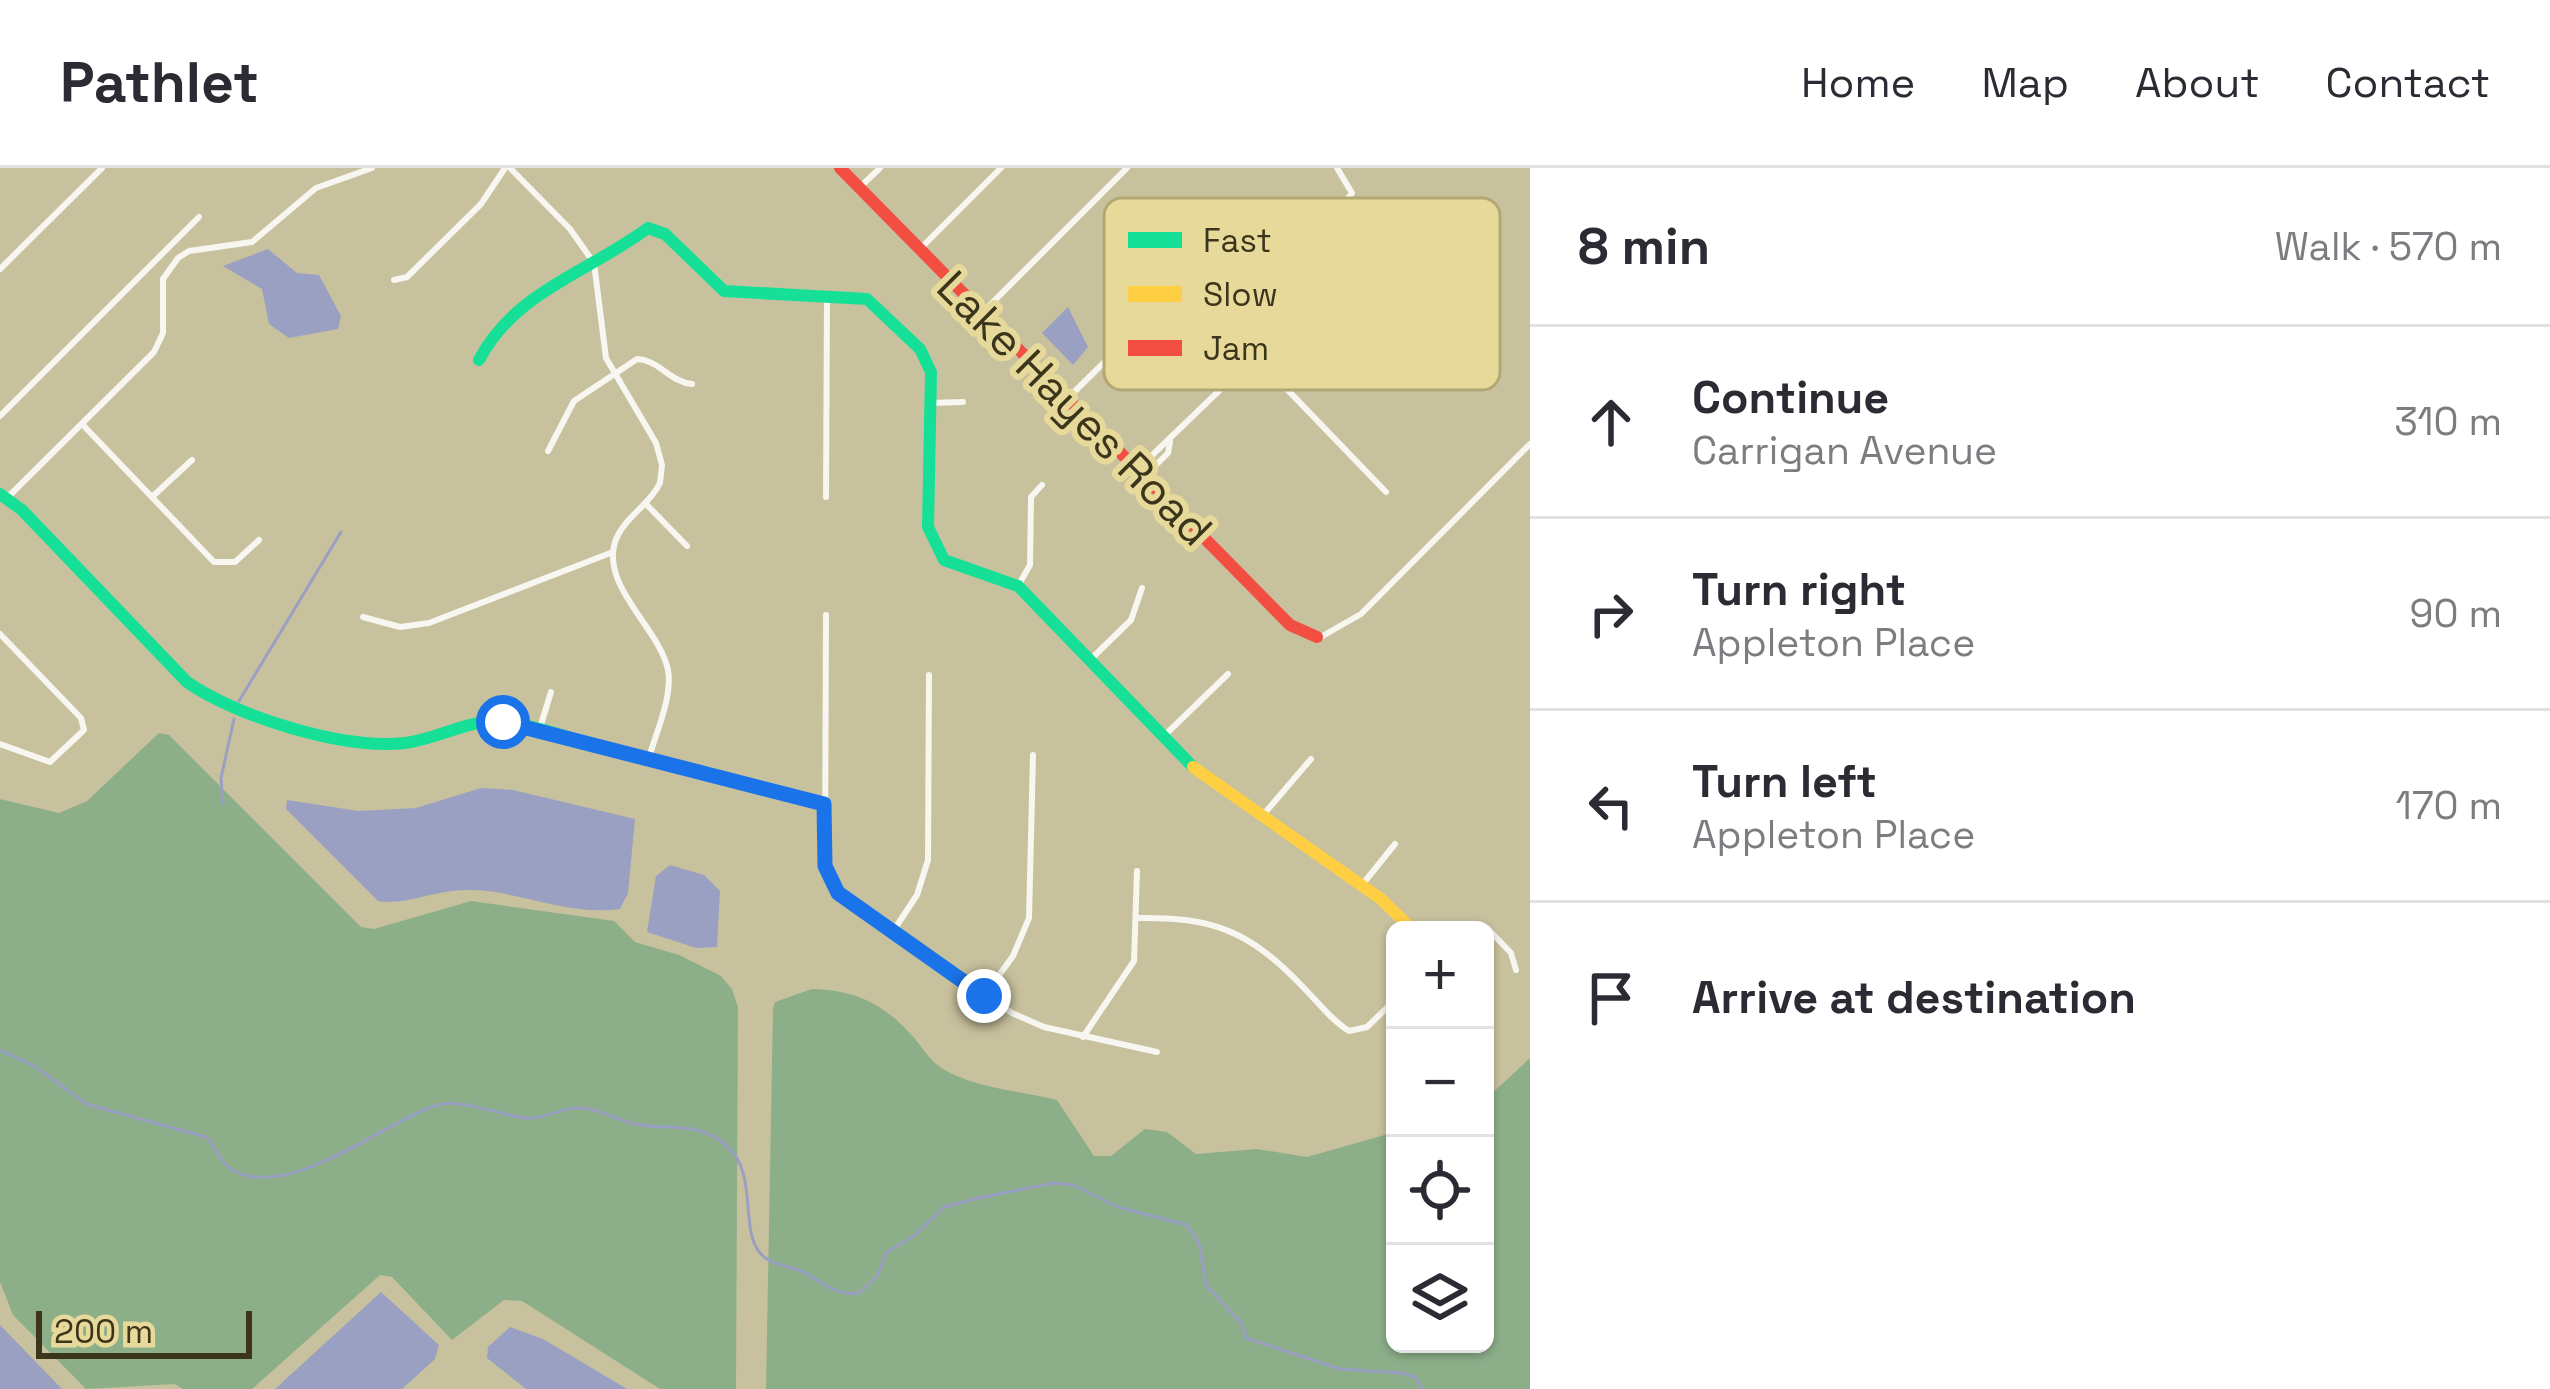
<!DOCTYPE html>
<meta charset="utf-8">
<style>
:root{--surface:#fff;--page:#f2f2f3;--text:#2b2b33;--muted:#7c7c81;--line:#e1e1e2}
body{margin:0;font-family:"Space Grotesk",sans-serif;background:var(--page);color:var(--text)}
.controls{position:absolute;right:36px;bottom:36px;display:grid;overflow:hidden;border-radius:18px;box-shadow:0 3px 9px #0004}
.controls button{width:108px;height:108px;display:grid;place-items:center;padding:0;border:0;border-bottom:3px solid var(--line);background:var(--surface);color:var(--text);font:60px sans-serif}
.scale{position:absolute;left:36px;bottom:30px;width:216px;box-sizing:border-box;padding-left:12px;border:6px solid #3b351c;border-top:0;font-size:33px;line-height:42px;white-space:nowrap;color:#3b351c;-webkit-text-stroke:9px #e7d99a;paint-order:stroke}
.stop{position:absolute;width:36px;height:36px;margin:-27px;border:9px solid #1a73e8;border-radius:50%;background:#fff}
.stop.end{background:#1a73e8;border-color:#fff;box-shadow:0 3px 12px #0008}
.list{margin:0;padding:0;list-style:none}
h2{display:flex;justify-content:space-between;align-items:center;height:156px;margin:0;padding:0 48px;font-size:51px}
h2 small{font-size:39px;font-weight:400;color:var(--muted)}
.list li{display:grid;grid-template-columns:78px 1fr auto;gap:36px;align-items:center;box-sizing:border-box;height:192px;padding:0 48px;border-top:3px solid var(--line)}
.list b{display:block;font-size:45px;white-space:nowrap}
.list p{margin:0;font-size:39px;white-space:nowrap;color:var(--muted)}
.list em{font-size:39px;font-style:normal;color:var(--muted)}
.icon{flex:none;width:66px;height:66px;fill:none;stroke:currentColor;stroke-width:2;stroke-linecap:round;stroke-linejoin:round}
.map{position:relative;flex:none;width:1530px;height:1221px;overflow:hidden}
header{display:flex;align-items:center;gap:72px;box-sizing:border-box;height:168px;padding:0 60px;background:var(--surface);border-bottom:3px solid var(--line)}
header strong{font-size:57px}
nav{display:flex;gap:66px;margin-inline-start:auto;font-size:42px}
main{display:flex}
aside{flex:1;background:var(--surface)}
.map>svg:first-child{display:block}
.forest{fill:#8caf89}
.water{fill:#9aa0c2}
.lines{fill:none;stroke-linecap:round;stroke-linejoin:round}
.stream{stroke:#9aa0c2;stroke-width:3}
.street{stroke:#f7f6f0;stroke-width:6}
.fast{stroke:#16e098;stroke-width:12}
.slow{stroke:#ffcf43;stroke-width:12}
.jam{stroke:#f24e42;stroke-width:12}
.route{stroke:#1a73e8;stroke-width:15}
.labels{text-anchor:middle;stroke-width:12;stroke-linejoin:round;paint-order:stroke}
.street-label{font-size:45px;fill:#3b351c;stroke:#e7d99a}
.key{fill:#e7d99a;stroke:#b3a874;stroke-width:3}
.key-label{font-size:33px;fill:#3b351c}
</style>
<header>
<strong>Pathlet</strong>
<nav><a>Home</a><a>Map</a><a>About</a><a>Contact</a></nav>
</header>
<main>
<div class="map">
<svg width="1530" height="1221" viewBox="0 0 1530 1221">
<rect width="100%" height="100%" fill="#c8c19e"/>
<g class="forest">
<path d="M 159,565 L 169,567 L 361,759 L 374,761 L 471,733 L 614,753 L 635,774 L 679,787 L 721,808 L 732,821 L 738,839 L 736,1221 L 660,1221 L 522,1133 L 504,1132 L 452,1172 L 392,1109 L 380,1107 L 252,1221 L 183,1221 L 175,1216 L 86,1221 L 13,1147 L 0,1114 L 0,631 L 59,645 L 87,633 Z"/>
<path d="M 812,821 C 857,822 886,837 916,872 C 923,881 931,893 940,899 C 971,920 1022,923 1057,932 L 1094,988 L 1111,988 L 1145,961 L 1167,964 L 1196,986 L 1257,981 L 1307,989 L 1395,964 L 1395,1176 L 1485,1176 L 1485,932 L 1530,890 L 1530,1221 L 766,1221 L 773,841 L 775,834 Z"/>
</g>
<g class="water">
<path d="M 268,81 L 297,105 L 319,107 L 341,148 L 338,161 L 289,170 L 269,156 L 262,121 L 223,98 Z"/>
<path d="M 1068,139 L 1088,179 L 1073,197 L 1042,165 Z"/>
<path d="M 481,620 L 513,622 L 635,651 L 628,725 L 620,741 C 561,749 509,716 452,723 C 426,726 403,737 378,733 L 286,641 L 287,632 L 359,643 L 416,640 Z"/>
<path d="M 670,697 L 704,707 L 720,723 L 717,779 L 696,780 L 647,764 L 656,708 Z"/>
<path d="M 381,1124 L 439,1177 L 435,1191 L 402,1221 L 275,1221 Z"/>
<path d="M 0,1157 L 62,1221 L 0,1221 Z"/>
<path d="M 510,1159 L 543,1171 L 627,1221 L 526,1221 L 487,1190 L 488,1179 Z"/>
</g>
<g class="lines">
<g class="stream">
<path d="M 239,533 L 341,364"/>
<path d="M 223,636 L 221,610 L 234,551"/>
<path d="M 0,882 L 36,899 L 86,936 L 206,969 C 218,980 218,994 234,1003 C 292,1032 383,954 437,937 C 461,930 499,947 526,950 C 544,952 561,939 579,940 C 596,940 614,950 631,955 C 665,964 696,951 726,977 C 762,1008 735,1071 767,1091 C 780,1099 796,1099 809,1107 C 826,1117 838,1128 859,1125 L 877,1108 L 887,1084 L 915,1067 L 944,1039 L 978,1030 L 1054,1015 L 1073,1017 L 1118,1039 L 1187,1057 L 1199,1075 L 1206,1117 L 1242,1156 L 1246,1170 L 1340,1201 L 1402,1205 L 1415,1209 L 1423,1221"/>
</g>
<g class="street">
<path d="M 510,0 L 570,61 L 594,95 L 606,190 L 656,275 L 662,297 L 660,315 C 649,338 623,350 615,374 C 601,419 660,461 668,502 C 673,529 655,567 648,593"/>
<path d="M 859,20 L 880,0"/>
<path d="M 919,82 L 1001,0"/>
<path d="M 0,101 L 102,0"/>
<path d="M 394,112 L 407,109 L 481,36 L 505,0"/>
<path d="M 982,145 L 1127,0"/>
<path d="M 1255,188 L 1386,324"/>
<path d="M 1067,231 L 1214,86 L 1231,61"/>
<path d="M 930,235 L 963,234"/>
<path d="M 0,248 L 199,49"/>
<path d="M 82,256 L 214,394 L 235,394 L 259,372"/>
<path d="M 548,283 L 574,233 L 637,191 C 659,192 670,214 692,216"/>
<path d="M 1145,301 L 1150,303 L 1168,285 L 1170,274"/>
<path d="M 1141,306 L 1143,296 L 1274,170 L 1342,114 L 1344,105 L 1320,67 L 1352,25 L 1337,0"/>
<path d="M 152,329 L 192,292"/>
<path d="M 826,329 L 827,131"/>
<path d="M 7,330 L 154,184 L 163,165 L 163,111 L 178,90 L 189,83 L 252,74 L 316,20 L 372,0"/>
<path d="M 645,335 L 687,378"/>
<path d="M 1018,418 L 1030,397 L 1031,329 L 1042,317"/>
<path d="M 826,447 L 825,698 L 838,725 L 1012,845 L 1044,859 L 1157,884"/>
<path d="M 363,449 L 400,459 L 429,455 L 613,384"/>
<path d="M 0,466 L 81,550 L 84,562 L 50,594 L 0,576"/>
<path d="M 1319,470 L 1361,446 L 1530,276"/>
<path d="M 1091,491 L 1131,452 L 1142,420"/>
<path d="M 539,563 L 551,524"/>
<path d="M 1164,568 L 1228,506"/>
<path d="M 1263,647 L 1311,591"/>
<path d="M 1362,717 L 1395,676"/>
<path d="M 1136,750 C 1213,749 1248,762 1302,818 C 1317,833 1331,852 1349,863 L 1367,859 L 1395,832"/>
<path d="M 1468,762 L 1487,760 L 1511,785 L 1516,802"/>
<path d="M 892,765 L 917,727 L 928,692 L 929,507"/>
<path d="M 984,828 L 1013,788 L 1029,750 L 1033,587"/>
<path d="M 1083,869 L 1134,793 L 1137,703"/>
</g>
<g class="fast">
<path d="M 479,192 C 515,123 589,104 648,60 L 665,66 L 724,123 L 867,131 L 920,181 L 931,204 L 928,359 L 944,392 L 1018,418 L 1193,599"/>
<path d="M 0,326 L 22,342 L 187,514 C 237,549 344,582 405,575 C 439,571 470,550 504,554 C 540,558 577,573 612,582"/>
</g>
<path class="slow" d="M 1193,599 L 1381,731 L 1413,762"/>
<g class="jam">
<path d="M 840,0 L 1290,457 L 1317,469"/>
<path d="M 612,582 L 824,636"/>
</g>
</g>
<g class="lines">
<path class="route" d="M 503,554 L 824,636 L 825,698 L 838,725 L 984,828"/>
</g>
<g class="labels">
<g class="street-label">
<text transform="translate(1075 240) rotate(45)" y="16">Lake Hayes Road</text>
</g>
</g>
<rect x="1104" y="30" width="396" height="192" rx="18" class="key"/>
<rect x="1128" y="64" width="54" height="16" fill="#16e098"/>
<rect x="1128" y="118" width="54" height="16" fill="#ffcf43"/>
<rect x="1128" y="172" width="54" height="16" fill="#f24e42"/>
<g class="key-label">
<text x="1203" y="84">Fast</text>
<text x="1203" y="138">Slow</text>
<text x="1203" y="192">Jam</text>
</g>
</svg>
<div class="controls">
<button>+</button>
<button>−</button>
<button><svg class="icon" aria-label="locate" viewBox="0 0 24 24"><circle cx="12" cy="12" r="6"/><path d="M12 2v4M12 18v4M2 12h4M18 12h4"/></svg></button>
<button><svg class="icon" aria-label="layers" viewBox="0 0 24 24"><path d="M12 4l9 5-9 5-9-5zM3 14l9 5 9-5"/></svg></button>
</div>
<div class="scale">200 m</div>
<div class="stop" style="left:503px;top:554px"></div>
<div class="stop end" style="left:984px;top:828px"></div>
</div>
<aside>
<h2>8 min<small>Walk · 570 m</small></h2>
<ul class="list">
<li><svg class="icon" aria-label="ahead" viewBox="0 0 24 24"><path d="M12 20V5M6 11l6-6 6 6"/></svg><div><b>Continue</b><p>Carrigan Avenue</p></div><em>310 m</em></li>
<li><svg class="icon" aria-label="right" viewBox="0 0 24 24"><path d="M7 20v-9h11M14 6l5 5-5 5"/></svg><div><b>Turn right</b><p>Appleton Place</p></div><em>90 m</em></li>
<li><svg class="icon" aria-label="left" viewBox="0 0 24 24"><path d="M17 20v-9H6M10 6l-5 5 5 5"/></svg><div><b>Turn left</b><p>Appleton Place</p></div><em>170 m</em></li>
<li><svg class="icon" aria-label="arrive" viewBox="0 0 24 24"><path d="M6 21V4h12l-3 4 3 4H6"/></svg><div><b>Arrive at destination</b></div></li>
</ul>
</aside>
</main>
